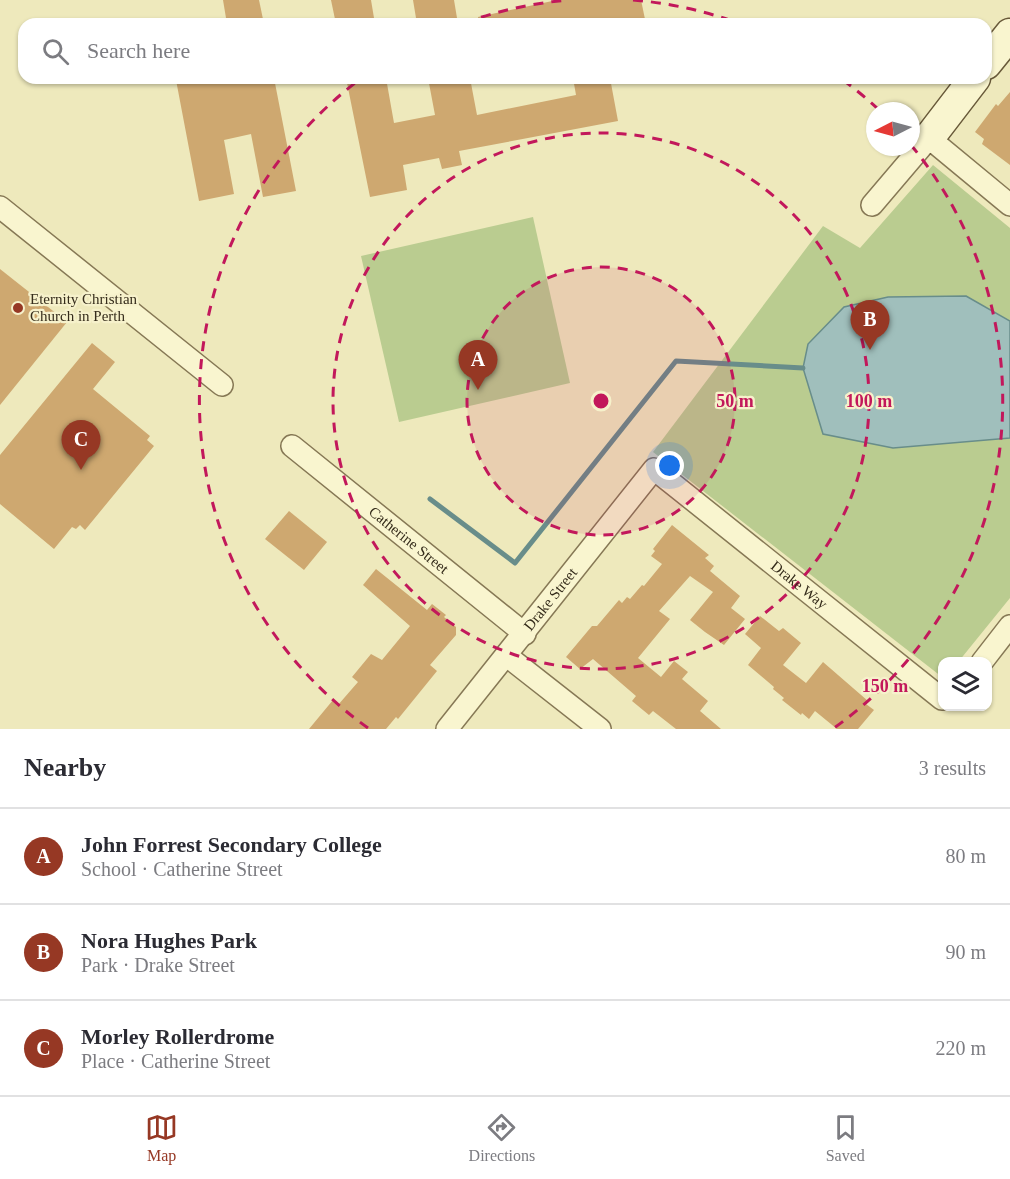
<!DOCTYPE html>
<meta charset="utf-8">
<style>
:root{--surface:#fff;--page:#f2f2f3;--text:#2b2b33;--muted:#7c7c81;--line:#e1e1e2;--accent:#963824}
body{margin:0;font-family:Georgia,serif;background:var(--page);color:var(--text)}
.controls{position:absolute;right:18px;bottom:18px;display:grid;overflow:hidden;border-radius:12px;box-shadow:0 2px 4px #0004}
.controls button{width:54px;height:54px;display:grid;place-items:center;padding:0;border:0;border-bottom:2px solid var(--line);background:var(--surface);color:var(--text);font:30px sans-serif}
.compass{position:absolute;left:866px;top:102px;width:54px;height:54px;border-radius:50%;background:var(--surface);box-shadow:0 2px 4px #0004;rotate:264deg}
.you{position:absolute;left:670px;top:466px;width:21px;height:21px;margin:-15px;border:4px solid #fff;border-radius:50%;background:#1a73e8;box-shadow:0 0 0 9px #1a73e833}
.badge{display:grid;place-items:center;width:39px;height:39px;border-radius:50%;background:var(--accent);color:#fff;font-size:20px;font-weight:700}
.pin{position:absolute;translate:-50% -50px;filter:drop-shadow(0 2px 3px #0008)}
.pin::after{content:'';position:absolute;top:32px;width:21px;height:18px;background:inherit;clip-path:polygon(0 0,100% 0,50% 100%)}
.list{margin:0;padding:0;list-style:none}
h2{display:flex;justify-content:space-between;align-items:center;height:78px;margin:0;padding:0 24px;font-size:26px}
h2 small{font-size:20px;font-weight:400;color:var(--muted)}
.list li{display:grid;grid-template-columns:39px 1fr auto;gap:18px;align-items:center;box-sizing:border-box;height:96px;padding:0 24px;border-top:2px solid var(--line)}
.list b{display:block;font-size:22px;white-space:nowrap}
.list p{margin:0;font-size:20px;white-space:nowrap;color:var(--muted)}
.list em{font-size:20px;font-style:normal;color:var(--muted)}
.icon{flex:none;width:33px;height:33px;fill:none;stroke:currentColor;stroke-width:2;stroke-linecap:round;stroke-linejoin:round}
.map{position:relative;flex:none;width:1010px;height:729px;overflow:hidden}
.search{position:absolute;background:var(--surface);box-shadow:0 2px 4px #0004;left:18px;right:18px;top:18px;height:66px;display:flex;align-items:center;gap:15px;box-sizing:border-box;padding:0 21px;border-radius:18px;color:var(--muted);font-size:22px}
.sheet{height:366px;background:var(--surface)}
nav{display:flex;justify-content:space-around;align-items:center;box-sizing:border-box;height:84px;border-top:2px solid var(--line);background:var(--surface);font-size:16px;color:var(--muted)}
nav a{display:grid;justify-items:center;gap:3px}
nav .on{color:var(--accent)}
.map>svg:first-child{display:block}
.green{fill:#bacc90}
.water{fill:#a0bfbc;stroke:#688d8a;stroke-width:1.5}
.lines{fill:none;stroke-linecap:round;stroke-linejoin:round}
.stream{stroke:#688d8a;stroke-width:5}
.building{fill:#cea870}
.street-casing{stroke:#867855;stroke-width:24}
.secondary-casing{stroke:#685939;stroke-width:33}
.street{stroke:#f9f5cf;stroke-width:21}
.secondary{stroke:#f9f5cf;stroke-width:30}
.ring{fill:none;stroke:#c2185b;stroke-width:3;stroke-dasharray:10 8}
.poi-dot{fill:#963824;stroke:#f6f1cb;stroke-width:2}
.labels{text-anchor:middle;stroke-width:4.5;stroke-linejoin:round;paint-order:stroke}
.poi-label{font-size:15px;fill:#352c1b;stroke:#f6f1cb;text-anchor:start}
.street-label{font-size:15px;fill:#352c1b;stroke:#f6f1cb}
.centre{fill:#c2185b;stroke:#f6f1cb;stroke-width:3}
.ring-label{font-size:18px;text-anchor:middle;font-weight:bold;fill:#c2185b;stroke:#f6f1cb;stroke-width:4.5;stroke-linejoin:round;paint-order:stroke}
</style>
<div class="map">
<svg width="1010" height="729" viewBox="0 0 1010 729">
<rect width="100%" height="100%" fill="#eee9bc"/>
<g class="green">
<path d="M 933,165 L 1010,228 L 1010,598 L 959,661 L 942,662 L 942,677 L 653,452 L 823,226 L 860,248 Z"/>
<path d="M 533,217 L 570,383 L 399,422 L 361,256 Z"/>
</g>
<path class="water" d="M 966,296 L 1010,321 L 1010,438 L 893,448 L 823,434 L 803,368 L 808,344 L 844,307 L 888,297 Z"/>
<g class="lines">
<path class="stream" d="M 430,499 L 515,563 L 676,361 L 803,368"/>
</g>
<g class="building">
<path d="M 223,0 L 259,0 L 264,24 L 227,24 Z"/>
<path d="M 331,0 L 371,0 L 375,24 L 336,24 Z"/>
<path d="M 413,0 L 454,0 L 458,24 L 417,24 Z"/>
<path d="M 557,0 L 641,0 L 646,24 L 479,24 L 478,17 Z"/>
<path d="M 189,78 L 274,78 L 296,191 L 263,197 L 251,134 L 224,140 L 234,194 L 199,201 L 176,80 Z"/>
<path d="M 346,78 L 386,78 L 394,123 L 435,115 L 428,78 L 470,78 L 477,115 L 576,95 L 573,78 L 610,78 L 618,121 L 459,151 L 462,165 L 442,169 L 439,158 L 403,165 L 407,190 L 370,197 Z"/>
<path d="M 1010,92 L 1010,165 L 982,144 L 984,139 L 975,132 L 996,104 L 998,106 Z"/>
<path d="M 0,269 L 67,322 L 0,405 Z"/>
<path d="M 92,343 L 115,362 L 93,389 L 150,436 L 147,440 L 154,446 L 85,530 L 80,525 L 76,529 L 72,527 L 54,549 L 0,504 L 0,455 Z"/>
<path d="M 289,511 L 327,542 L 304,570 L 265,539 Z"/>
<path d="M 672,525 L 709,555 L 705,558 L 714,566 L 710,571 L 740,596 L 731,608 L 745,619 L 724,645 L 705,632 L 690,620 L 713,592 L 690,576 L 659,611 L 670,619 L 638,658 L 661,677 L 674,661 L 688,672 L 682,679 L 708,701 L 700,711 L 721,729 L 676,729 L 653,711 L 649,715 L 632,701 L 636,696 L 593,659 L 580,669 L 566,657 L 592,626 L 597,626 L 619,600 L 622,603 L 627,597 L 630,599 L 642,585 L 644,586 L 662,564 L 651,556 L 655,551 L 653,549 Z"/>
<path d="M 376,569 L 427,610 L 432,604 L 446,615 L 444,617 L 456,627 L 456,635 L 430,665 L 437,671 L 398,719 L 396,717 L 386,729 L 309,729 L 333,700 L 338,705 L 358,682 L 352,677 L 371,654 L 382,660 L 410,626 L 363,585 Z"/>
<path d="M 760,616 L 779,631 L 783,628 L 801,643 L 783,665 L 806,683 L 823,662 L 868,701 L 866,704 L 874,710 L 858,729 L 837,729 L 815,711 L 809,719 L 802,713 L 801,715 L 782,700 L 784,698 L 773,689 L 774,687 L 748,665 L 761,648 L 745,634 Z"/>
</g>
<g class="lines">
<g class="street-casing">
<g id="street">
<path d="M 872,205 L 929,138 L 1010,205"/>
<path d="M 0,207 L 222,385"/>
<path id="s1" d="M 292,446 L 525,634"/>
<path d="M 507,656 L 600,729"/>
<path d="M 982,662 L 1010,626"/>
<path id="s2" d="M 447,729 L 654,469 L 942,699"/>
</g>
</g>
<g class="secondary-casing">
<g id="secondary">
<path d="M 986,64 L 1010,34"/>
<path d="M 929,138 L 975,78"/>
</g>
</g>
<use href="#street" class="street"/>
<use href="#secondary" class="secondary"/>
</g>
<circle cx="601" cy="401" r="134" fill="#c2185b" fill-opacity=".12"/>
<g class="ring">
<circle cx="601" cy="401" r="134"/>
<circle cx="601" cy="401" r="268"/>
<path d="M368 728A402 402 0 0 1 359 80M464 23A402 402 0 0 1 569 0M633 0A402 402 0 0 1 738 23M843 80A402 402 0 0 1 878 109M911 145A402 402 0 0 1 834 728"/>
</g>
<circle class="poi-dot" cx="18" cy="308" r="6"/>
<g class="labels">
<g class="poi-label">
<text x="30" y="304">Eternity Christian<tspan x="30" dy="17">Church in Perth</tspan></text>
</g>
<g class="street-label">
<text dy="5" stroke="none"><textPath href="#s1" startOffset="150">Catherine Street</textPath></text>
<text dy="5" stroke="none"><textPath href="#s2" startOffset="518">Drake Way</textPath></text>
<text dy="5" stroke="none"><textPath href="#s2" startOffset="166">Drake Street</textPath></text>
</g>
</g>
<circle cx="601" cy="401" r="9" class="centre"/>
<g class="ring-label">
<text x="735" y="407">50 m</text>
<text x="869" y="407">100 m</text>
<text x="885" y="692">150 m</text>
</g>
</svg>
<div class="controls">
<button><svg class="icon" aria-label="layers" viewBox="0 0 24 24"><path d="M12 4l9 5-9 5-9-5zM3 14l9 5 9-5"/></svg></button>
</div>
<svg class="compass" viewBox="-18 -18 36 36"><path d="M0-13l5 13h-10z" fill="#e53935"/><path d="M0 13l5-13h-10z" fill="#7c7c81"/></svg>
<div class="you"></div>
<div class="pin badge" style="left:478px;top:390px">A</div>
<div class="pin badge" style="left:870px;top:350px">B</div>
<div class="pin badge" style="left:81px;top:470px">C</div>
<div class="search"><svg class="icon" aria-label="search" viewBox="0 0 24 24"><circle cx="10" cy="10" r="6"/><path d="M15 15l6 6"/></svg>Search here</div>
</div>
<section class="sheet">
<h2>Nearby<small>3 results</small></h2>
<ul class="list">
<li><span class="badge">A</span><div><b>John Forrest Secondary College</b><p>School · Catherine Street</p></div><em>80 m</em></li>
<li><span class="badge">B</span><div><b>Nora Hughes Park</b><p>Park · Drake Street</p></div><em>90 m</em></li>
<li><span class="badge">C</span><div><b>Morley Rollerdrome</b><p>Place · Catherine Street</p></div><em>220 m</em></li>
</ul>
</section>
<nav>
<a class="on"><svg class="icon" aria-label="map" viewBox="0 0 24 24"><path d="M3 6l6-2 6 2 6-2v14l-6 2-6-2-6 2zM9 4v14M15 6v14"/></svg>Map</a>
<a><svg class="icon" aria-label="directions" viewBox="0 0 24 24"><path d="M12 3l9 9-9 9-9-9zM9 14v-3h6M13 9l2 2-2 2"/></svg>Directions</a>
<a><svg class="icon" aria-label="saved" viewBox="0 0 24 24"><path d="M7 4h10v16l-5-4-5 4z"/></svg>Saved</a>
</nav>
